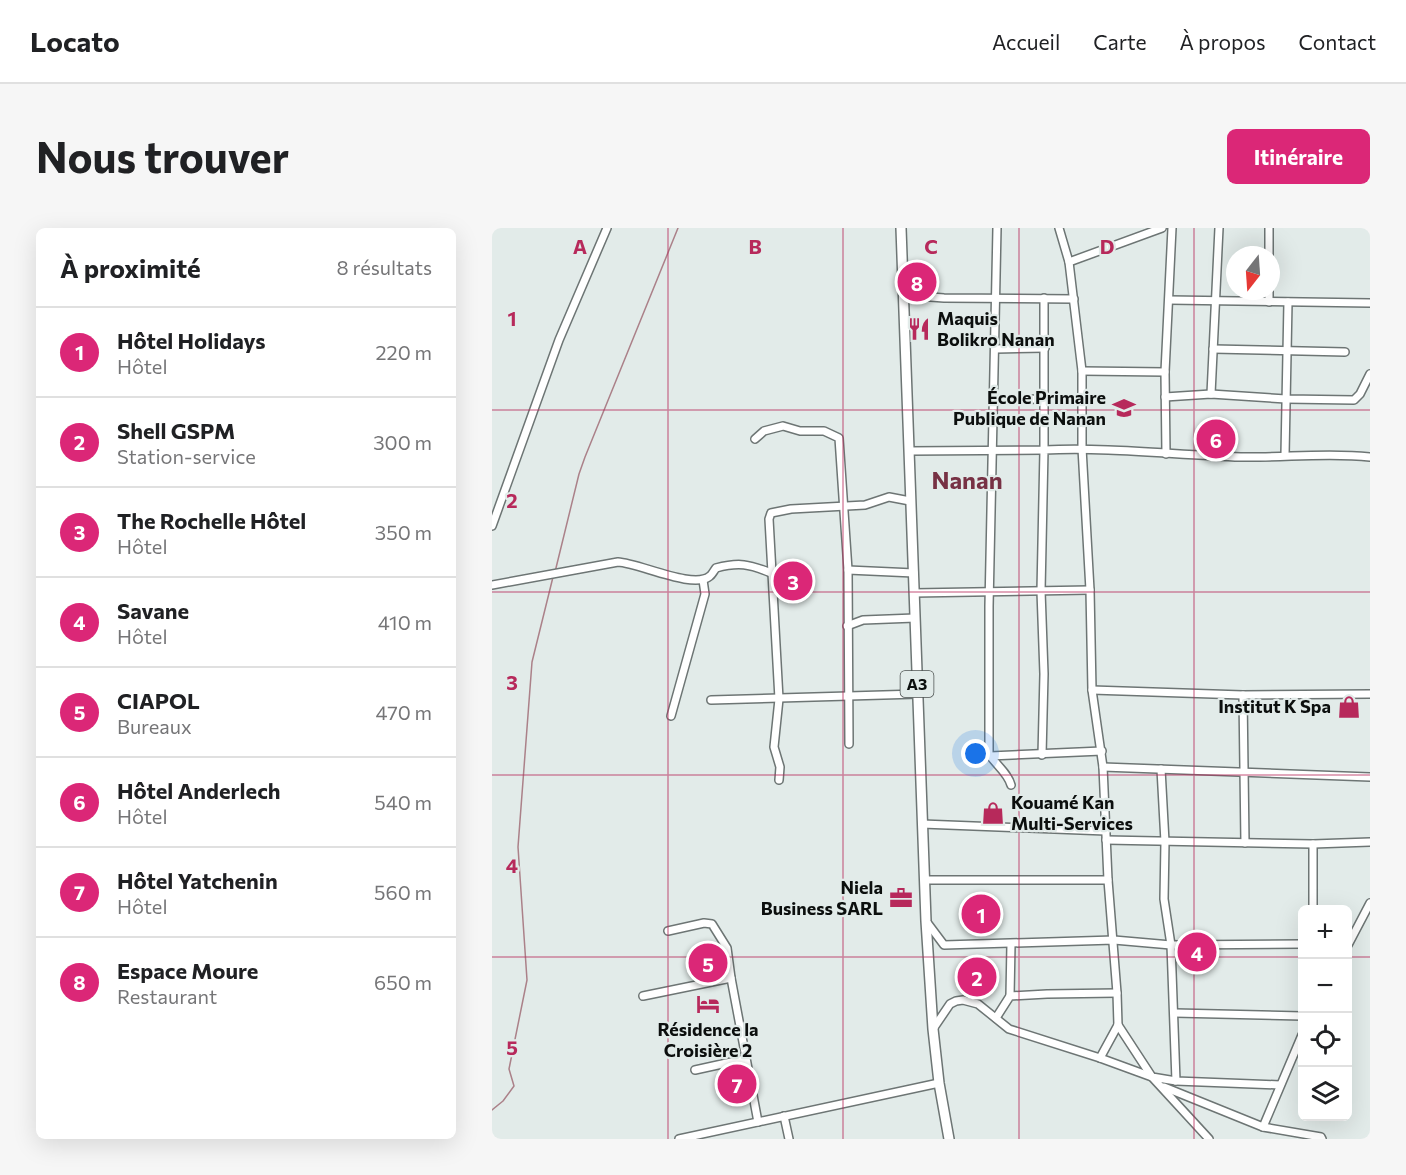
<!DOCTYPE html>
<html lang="fr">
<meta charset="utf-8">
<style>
:root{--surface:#fff;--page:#f6f6f6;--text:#202124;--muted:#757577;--line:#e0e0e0;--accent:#db2777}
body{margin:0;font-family:Commissioner,sans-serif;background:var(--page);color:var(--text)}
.controls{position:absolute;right:18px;bottom:18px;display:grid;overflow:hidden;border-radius:9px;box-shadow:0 6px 24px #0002}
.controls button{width:54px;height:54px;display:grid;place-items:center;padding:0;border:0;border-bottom:2px solid var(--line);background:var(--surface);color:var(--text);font:30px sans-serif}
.compass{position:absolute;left:734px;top:18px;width:54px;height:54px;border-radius:50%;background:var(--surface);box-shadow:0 6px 24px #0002;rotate:197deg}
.you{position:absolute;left:484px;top:526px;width:21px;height:21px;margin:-15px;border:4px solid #fff;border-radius:50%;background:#1a73e8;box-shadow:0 0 0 9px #1a73e833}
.badge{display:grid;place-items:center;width:39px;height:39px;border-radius:50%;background:var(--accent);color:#fff;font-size:20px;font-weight:700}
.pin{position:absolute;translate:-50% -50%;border:3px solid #fff;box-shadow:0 2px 6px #0006}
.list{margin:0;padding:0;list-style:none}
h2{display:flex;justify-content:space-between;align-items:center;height:78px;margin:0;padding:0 24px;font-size:26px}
h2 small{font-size:20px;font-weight:400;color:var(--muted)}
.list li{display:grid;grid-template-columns:39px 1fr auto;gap:18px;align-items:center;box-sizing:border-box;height:90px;padding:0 24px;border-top:2px solid var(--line)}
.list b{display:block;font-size:22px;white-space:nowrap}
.list p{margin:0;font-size:20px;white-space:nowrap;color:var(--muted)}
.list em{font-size:20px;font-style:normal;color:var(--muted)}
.icon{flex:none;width:33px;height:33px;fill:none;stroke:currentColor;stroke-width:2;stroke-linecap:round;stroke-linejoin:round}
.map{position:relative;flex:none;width:878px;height:911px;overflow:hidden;border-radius:9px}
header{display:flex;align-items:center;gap:36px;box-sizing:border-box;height:84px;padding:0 30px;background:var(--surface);border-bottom:2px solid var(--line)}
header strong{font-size:28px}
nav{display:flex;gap:33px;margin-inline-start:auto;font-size:21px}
.intro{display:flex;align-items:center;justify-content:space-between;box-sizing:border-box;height:144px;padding:0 36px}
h1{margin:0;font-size:42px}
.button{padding:15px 27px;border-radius:9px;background:var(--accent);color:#fff;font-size:21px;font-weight:700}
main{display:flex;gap:36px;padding:0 36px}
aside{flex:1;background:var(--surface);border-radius:9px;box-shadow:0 6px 24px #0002}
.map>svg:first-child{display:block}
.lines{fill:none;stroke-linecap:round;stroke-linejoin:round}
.stream{stroke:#ab8189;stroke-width:1.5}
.minor-casing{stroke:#6d7574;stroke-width:10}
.highway-casing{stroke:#6d7574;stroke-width:12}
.minor{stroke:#fff;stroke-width:7}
.highway{stroke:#fff;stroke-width:9}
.grid{fill:none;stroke:#b7295b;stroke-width:1.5;stroke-opacity:0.55}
.labels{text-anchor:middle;stroke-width:4.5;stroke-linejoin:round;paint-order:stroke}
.shield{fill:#e2ebe9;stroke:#4c5150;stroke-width:1.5}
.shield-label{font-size:16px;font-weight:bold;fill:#0c0f0e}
.poi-label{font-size:18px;font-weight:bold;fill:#0c0f0e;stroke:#e2ebe9;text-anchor:end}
.district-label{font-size:24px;font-weight:bold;fill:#773144;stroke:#e2ebe9}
.grid-label{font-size:20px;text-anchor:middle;font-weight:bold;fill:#b7295b;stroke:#e2ebe9;stroke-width:4.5;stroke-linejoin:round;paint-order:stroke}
</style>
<header>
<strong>Locato</strong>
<nav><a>Accueil</a><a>Carte</a><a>À propos</a><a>Contact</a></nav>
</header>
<div class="intro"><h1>Nous trouver</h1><a class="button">Itinéraire</a></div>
<main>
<aside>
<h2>À proximité<small>8 résultats</small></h2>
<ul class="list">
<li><span class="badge">1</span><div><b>Hôtel Holidays</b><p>Hôtel</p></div><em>220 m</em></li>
<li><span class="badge">2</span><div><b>Shell GSPM</b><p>Station-service</p></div><em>300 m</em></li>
<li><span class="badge">3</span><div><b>The Rochelle Hôtel</b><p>Hôtel</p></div><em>350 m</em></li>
<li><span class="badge">4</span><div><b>Savane</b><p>Hôtel</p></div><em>410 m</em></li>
<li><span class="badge">5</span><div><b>CIAPOL</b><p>Bureaux</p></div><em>470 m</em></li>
<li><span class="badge">6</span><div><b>Hôtel Anderlech</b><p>Hôtel</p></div><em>540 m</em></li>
<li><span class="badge">7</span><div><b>Hôtel Yatchenin</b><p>Hôtel</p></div><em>560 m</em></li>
<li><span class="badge">8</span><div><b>Espace Moure</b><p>Restaurant</p></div><em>650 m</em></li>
</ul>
</aside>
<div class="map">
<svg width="878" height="911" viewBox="0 0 878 911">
<rect width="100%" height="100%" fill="#e2ebe9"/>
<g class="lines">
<g class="stream">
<path d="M 63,344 L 87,246 L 93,229 L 186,0"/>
<path d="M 0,882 L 11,873 L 22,858 L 17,841 L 35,752 L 26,619 L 40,434 L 61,349"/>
</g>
<g class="minor-casing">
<g id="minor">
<path d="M 505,0 L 497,378 L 497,526 C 504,537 516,545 519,557"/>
<path d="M 567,0 L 577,34 L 590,143 L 590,220 L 598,362 L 600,462 L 611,539 L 616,652 L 625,765 L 626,797 L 608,830"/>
<path d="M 777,0 L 777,27"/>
<path d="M 577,34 L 670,0"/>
<path d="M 777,63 L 777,74"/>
<path d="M 412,67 L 452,70 L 582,71"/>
<path d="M 677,72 L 878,75"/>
<path d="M 504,121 L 553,120"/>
<path d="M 721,121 L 853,124"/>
<path d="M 590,143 L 673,144"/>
<path d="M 719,166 L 727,0"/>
<path d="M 673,169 L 719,166 L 794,171 L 862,172 L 868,166 L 878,146"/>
<path d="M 501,172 L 551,171"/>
<path d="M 263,211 L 272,203 L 291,198 L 308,203 L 332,203 L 347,210 L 356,342 L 357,516"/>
<path d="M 417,223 L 552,222 L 552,70"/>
<path d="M 674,226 L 673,144 L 680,0"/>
<path d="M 793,227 L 796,74"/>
<path d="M 0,298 L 67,112 L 115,0"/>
<path d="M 356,342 L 422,345"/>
<path d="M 0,357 L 126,334 C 147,335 202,362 218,348 C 219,348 223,341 224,340 C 247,334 257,336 279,345"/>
<path d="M 422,365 L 598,362"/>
<path d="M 355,398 L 371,392 L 423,390"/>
<path d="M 600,462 L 751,467 L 878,466"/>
<path d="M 751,467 L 753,615"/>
<path d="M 219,472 L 426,466"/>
<path d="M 179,488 L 213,366 L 211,352"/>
<path d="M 550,527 L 552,446 L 549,363 L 552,222 C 618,219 684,227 749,229 C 792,230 835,224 878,229"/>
<path d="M 498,528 L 610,523"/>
<path d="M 611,539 L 878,549"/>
<path d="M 669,541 L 673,614 L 672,671 L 679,717 L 684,853"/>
<path d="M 287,552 L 288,539 L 282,519 L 287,471 L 277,291 L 279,285 L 299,281 L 373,277 L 397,269 L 418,273"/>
<path d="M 430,596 L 614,603"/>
<path d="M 614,612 L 821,616 L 878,614"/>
<path d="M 821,616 L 821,682"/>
<path d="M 433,652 L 616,652"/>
<path d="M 434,693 L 452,717 L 622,712 L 679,717 L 810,716"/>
<path d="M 176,703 L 212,695 L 220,696 L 235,720 L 239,750 L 266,894"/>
<path d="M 856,717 L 878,675"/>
<path d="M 151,768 L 239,750"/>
<path d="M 518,768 L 519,716"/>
<path d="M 683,785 L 810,788"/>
<path d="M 504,790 L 518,768 L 555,766 L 625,765"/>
<path d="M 626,797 L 660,849 L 684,853 L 788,857"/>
<path d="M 441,801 L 458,776 L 464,773 L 471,772 L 486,776 L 517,801 L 608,830 L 660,849 L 717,911"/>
<path d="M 203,842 L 253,831"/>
<path d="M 672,859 L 771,899 L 810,807"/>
<path d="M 292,888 L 297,911"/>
<path d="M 771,899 L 829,909 L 830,911"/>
<path d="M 187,911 L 447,855"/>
</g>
</g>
<g class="highway-casing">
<path id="highway" d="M 409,0 L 434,693 L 441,801 L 447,855 L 457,911"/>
</g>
<use href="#minor" class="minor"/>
<use href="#highway" class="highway"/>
</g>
<path class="grid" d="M 176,0 L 176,911M 351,0 L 351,911M 527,0 L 527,911M 702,0 L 702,911M 0,182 L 878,182M 0,364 L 878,364M 0,547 L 878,547M 0,729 L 810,729M 856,729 L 878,729"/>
<defs>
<g id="restaurant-bare" transform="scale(1.8)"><path d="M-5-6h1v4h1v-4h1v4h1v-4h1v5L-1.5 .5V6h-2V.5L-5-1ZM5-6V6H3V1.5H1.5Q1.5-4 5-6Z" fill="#b7295b" stroke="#e2ebe9" stroke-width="2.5" paint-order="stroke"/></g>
<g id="school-bare" transform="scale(1.8)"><path d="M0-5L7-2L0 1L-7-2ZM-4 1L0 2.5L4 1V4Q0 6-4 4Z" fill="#b7295b" stroke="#e2ebe9" stroke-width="2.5" paint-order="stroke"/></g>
<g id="shop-bare" transform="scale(1.8)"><path d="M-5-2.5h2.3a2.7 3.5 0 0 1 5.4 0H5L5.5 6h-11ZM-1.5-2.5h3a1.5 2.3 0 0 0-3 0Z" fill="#b7295b" stroke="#e2ebe9" stroke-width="2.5" paint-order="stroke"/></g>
<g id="office-bare" transform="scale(1.8)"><path d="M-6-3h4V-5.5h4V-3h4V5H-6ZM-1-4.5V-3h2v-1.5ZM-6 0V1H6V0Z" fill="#b7295b" stroke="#e2ebe9" stroke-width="2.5" paint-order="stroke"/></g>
<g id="hotel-bare" transform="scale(1.8)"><path d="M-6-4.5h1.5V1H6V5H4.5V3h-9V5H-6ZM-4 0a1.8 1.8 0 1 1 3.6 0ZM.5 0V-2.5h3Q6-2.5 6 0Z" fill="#b7295b" stroke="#e2ebe9" stroke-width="2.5" paint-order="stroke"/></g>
</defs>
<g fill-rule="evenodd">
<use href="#restaurant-bare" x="427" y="101"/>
<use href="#school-bare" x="632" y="180"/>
<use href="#shop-bare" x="857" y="479"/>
<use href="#shop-bare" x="501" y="585"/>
<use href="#office-bare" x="409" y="670"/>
<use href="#hotel-bare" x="216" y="776"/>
</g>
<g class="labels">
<rect class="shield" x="408.5" y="443" width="33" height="26" rx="4.5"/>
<g class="shield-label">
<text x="425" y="462">A3</text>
</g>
<g class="poi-label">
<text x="445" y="97" text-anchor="start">Maquis<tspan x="445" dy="21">Bolikro Nanan</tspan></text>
<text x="614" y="176">École Primaire<tspan x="614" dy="21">Publique de Nanan</tspan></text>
<text x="839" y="485">Institut K Spa</text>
<text x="519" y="581" text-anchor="start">Kouamé Kan<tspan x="519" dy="21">Multi-Services</tspan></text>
<text x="391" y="666">Niela<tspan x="391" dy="21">Business SARL</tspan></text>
<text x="216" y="808" text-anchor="middle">Résidence la<tspan x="216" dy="21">Croisière 2</tspan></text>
</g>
<g class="district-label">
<text x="475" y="261">Nanan</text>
</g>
</g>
<g class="grid-label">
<text x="88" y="26">A</text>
<text x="263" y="26">B</text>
<text x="439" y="26">C</text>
<text x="615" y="26">D</text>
<text x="20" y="98">1</text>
<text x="20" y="280">2</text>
<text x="20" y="462">3</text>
<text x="20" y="645">4</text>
<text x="20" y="827">5</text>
</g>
</svg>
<div class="controls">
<button>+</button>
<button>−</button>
<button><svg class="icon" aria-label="locate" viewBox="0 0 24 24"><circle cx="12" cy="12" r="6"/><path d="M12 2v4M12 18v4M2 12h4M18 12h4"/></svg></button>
<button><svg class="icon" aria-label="layers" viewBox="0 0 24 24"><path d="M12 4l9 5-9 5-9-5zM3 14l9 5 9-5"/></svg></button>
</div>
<svg class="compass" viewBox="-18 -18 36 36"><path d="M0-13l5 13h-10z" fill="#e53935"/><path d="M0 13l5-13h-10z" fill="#757577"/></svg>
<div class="you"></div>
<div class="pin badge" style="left:489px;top:686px">1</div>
<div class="pin badge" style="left:485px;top:749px">2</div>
<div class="pin badge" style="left:301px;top:353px">3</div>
<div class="pin badge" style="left:705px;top:724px">4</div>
<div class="pin badge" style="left:216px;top:735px">5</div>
<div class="pin badge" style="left:724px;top:211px">6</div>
<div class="pin badge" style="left:245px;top:856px">7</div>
<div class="pin badge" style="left:425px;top:54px">8</div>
</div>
</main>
